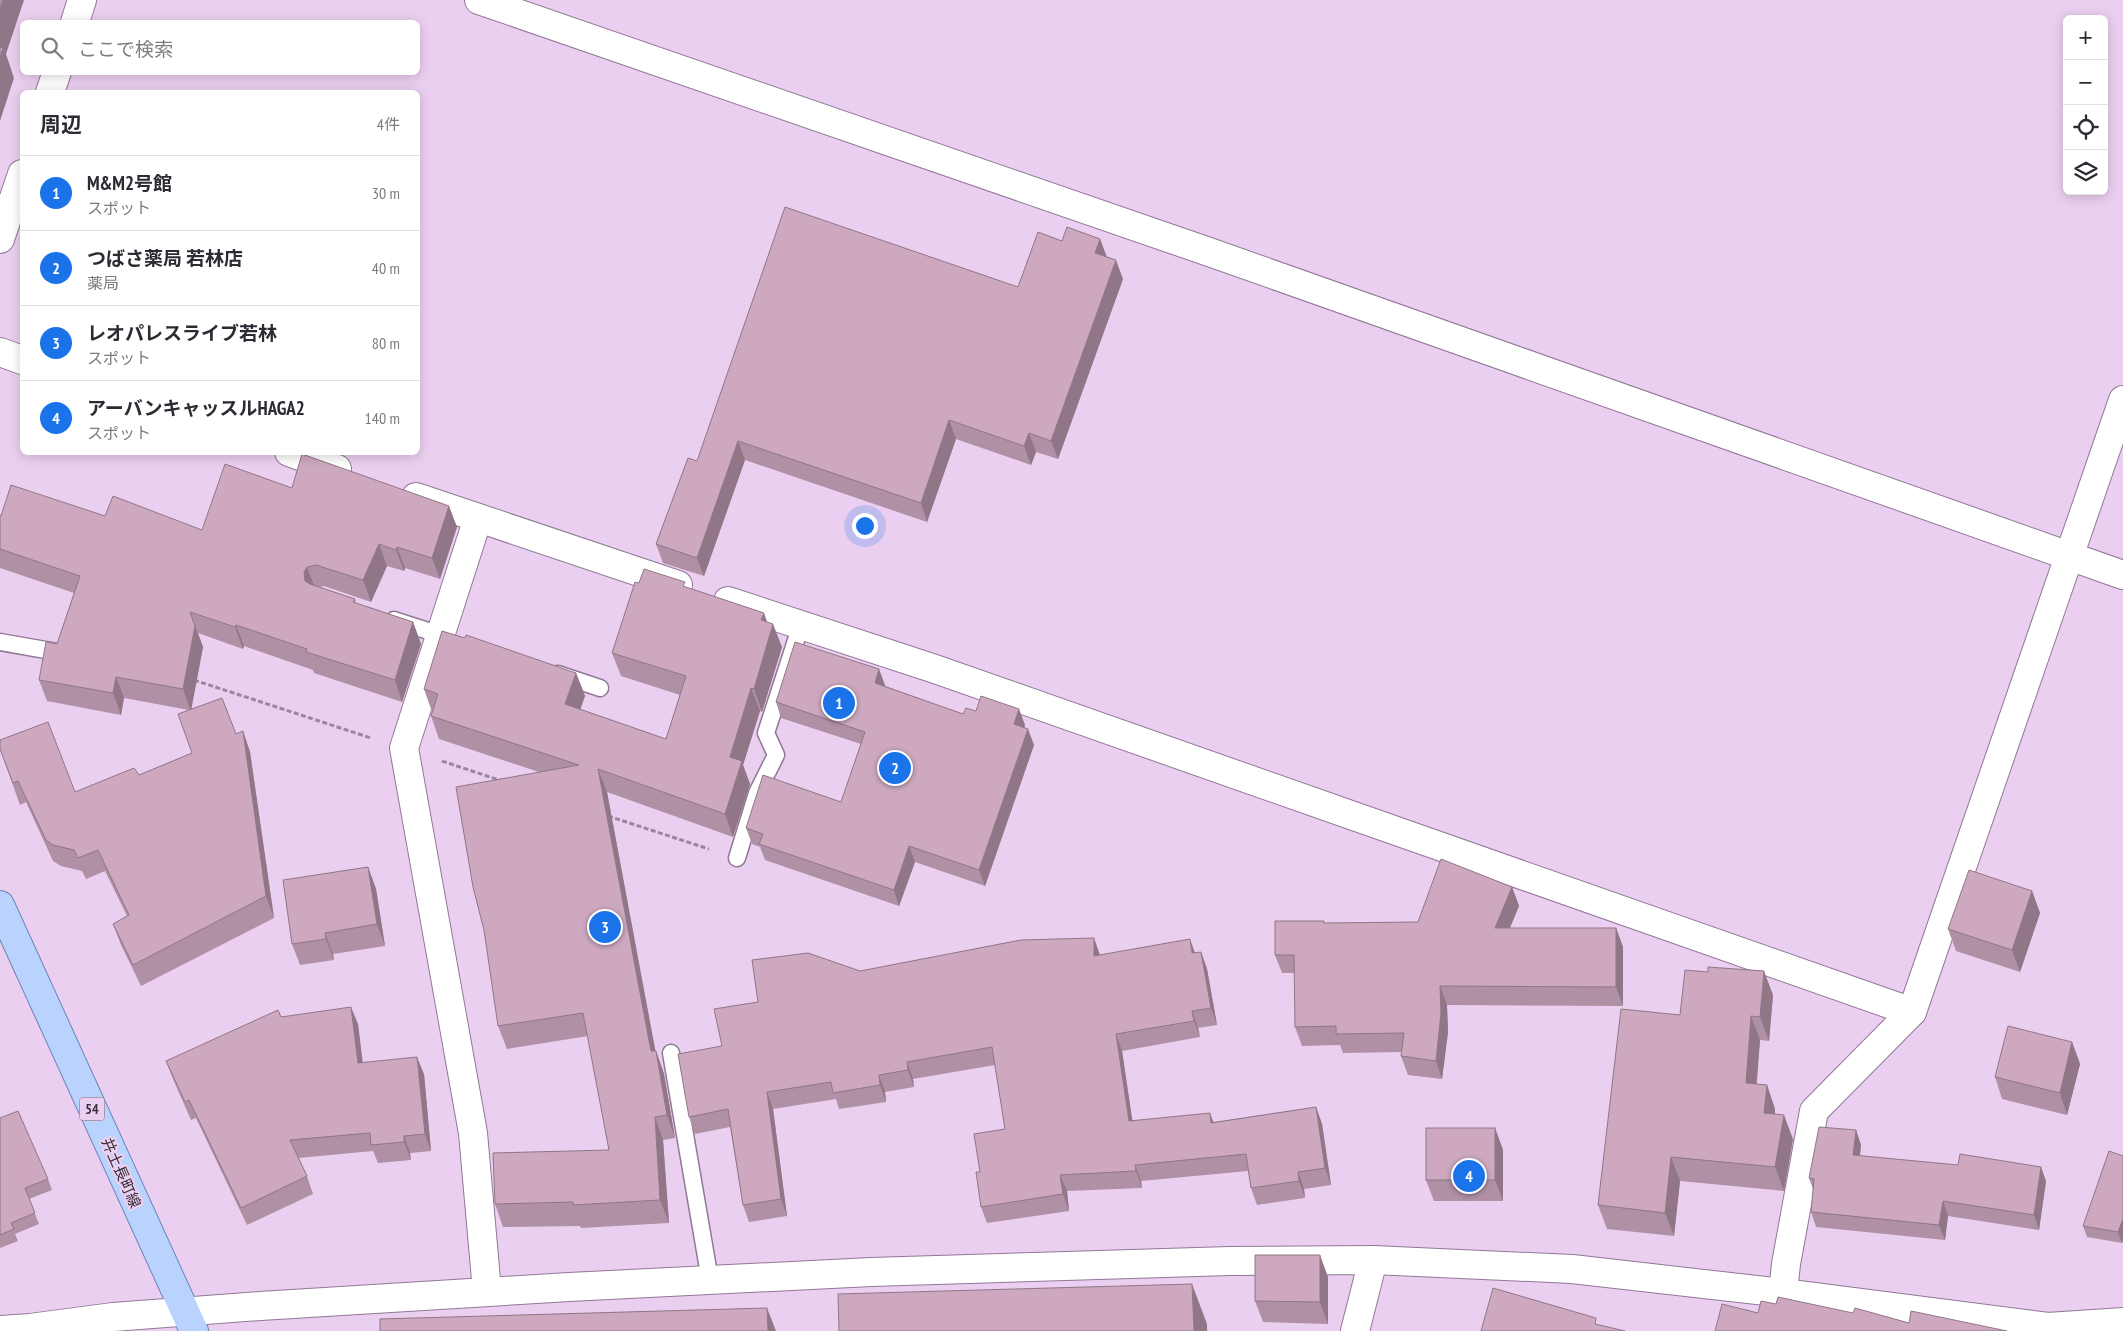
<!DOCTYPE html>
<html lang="ja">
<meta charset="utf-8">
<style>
:root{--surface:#fff;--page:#f7f7f7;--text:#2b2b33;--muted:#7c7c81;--line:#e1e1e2;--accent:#1a73e8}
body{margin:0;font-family:"PT Sans Narrow","Noto Sans JP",sans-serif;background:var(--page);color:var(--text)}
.controls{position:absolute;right:15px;top:15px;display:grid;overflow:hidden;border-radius:8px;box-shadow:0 2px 12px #0003}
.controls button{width:45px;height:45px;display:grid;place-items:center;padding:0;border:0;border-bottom:1px solid var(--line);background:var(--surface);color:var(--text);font:25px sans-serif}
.you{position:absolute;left:864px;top:525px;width:18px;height:18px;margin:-12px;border:4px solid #fff;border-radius:50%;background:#1a73e8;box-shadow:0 0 0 8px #1a73e833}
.badge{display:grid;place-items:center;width:32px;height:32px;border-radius:50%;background:var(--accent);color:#fff;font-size:16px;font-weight:700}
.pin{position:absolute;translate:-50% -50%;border:2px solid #fff;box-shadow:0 1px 5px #0006}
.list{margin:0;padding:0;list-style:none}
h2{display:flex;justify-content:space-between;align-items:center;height:65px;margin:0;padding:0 20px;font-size:21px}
h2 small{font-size:16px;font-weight:400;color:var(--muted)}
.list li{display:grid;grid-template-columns:32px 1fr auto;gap:15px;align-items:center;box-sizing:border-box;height:75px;padding:0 20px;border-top:1px solid var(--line)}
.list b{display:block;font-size:19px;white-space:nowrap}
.list p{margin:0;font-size:16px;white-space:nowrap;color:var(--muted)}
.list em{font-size:16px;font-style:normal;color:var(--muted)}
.icon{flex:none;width:28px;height:28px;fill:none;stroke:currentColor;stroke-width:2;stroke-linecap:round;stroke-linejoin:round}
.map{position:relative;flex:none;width:2123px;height:1331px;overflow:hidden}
.search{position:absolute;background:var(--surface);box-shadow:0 2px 12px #0003;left:20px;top:20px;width:400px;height:55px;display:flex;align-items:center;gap:12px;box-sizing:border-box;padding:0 18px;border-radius:8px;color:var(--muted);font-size:19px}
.panel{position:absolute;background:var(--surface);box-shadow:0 2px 12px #0003;left:20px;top:90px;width:400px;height:365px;border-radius:8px}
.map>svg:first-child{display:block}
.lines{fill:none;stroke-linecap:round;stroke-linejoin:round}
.lane-casing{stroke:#917896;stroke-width:19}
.street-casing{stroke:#917896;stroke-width:30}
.secondary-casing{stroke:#917896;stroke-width:30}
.primary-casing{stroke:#6d84b8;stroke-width:30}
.path{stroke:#9a869e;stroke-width:3;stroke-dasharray:5 2.5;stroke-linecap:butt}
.lane{stroke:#fff;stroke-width:16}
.street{stroke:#fff;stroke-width:28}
.secondary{stroke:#fff;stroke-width:28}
.primary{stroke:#b9d2fe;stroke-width:28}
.wall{fill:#b090a4}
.shaded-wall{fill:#907686}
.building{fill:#cda8bf;stroke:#907686}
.labels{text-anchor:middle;stroke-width:4.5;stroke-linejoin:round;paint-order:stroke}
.shield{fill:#ebcff0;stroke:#6d5d70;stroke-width:1}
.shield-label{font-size:14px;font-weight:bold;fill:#372c39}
.street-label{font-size:15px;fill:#372c39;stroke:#ebcff0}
</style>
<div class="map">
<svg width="2123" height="1331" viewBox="0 0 2123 1331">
<rect width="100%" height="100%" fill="#ebcff0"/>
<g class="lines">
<g class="lane-casing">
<g id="lane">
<path d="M 394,620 L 447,637"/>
<path d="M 0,642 L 57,652"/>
<path d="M 558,674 L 600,688"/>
<path d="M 737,858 L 757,793 L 776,755 L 766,733 L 801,625"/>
<path d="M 671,1053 L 710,1280"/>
</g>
</g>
<g class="street-casing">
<g id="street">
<path d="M 479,0 L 1212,253 L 2123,575"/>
<path d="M 0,352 L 22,360"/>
<path d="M 289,452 L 337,469"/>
<path d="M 416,497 L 678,585"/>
<path d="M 478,518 L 404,748 L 473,1133 L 487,1291"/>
<path d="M 728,601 L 935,669 L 1912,1012 L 1814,1111 L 1786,1264 L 1783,1293"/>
<path d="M 1912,1012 L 2123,400"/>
<path d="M 1355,1331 L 1373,1260"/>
</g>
</g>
<g class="secondary-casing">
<g id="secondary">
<path d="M 75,22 L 82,0"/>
<path d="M 50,92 L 57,72"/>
<path d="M 0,239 L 22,174"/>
<path d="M 0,1330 L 30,1328 L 113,1317 L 260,1306 L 569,1287 L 871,1272 L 1230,1261 L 1373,1260 L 1572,1269 L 1783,1293 L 2048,1327 L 2123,1322"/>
</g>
</g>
<g class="primary-casing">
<path id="primary" d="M 0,905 L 194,1331"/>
</g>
<g class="path">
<path d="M 194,680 L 371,738"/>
<path d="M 442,761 L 502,781"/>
<path d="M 608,816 L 709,849"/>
</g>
<use href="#lane" class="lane"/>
<use href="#street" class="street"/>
<use href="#secondary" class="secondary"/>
<use href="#primary" class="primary"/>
</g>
<g class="wall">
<path d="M 1100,239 L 1107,257 L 1123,279 L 1058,459 L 1036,452 L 1031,465 L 956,439 L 927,522 L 745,460 L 704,576 L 663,563 L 656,544 L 697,461 L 1018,287 L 1062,241 Z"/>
<path d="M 292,488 L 457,527 L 440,579 L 405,568 L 404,571 L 387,566 L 371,602 L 324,586 L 320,587 L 355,599 L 356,603 L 413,622 L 421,644 L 402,702 L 314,673 L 313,670 L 244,646 L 243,649 L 198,633 L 203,647 L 191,709 L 236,734 L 243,731 L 250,752 L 274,918 L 141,986 L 121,945 L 113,924 L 127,916 L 105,871 L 86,879 L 82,871 L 61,866 L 53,861 L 26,802 L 20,805 L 0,749 L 75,792 L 139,775 L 192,753 L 189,710 L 124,698 L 121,715 L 47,701 L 39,680 L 57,644 L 74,593 L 0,568 L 0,515 L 105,516 L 202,530 Z"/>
<path d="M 686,587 L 767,622 L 782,647 L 762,712 L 760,711 L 743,765 L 750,784 L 733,837 L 607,792 L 655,1051 L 656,1051 L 664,1074 L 675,1138 L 663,1140 L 669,1223 L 581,1228 L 580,1226 L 503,1227 L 495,1204 L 609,1150 L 588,1036 L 507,1049 L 498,1026 L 539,772 L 439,739 L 431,716 L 432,712 L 424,689 L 465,638 L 576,673 L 585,696 L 580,709 L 666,739 L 680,695 L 621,676 L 612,653 Z"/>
<path d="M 885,685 L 885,686 L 963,714 L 976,711 L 1025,725 L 1024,728 L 1034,745 L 985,886 L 915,862 L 899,906 L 765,860 L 760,847 L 752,844 L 746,828 L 841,802 L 861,744 L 781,718 L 776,702 Z"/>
<path d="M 368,867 L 376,889 L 385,946 L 333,954 L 334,960 L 300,965 L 292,944 Z"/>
<path d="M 1512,887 L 1519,906 L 1510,928 L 1616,928 L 1623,947 L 1623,1006 L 1447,1005 L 1448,1032 L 1442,1079 L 1408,1075 L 1401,1056 L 1402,1052 L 1343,1053 L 1340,1045 L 1302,1046 L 1295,1027 L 1295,973 L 1282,973 L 1275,955 L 1418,922 Z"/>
<path d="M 2032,891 L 2040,913 L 2020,972 L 1956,951 L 1948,929 Z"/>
<path d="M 1201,952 L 1207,969 L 1217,1025 L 1198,1028 L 1200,1037 L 1122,1051 L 1132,1120 L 1214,1122 L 1316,1107 L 1322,1124 L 1331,1185 L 1304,1189 L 1305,1198 L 1257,1205 L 1251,1188 L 1248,1171 L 1141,1181 L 1142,1188 L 1067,1191 L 1069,1211 L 987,1223 L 981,1207 L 980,1172 L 1005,1129 L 995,1065 L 913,1079 L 914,1087 L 885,1092 L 886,1102 L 839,1109 L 836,1099 L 773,1109 L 787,1216 L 749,1222 L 743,1205 L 730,1127 L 695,1134 L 689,1117 L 722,1046 L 758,1002 L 860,971 L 1100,955 L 1195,953 Z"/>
<path d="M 1773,995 L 1769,1041 L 1760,1040 L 1756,1084 L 1767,1085 L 1775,1109 L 1775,1114 L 1793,1139 L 1784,1191 L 1680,1181 L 1674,1236 L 1607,1229 L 1598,1205 L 1680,1015 Z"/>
<path d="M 281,1017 L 358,1024 L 362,1062 L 424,1074 L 431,1151 L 410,1153 L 411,1160 L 378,1163 L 373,1151 L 298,1158 L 307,1176 L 313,1194 L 247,1225 L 196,1118 L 191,1120 L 173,1079 L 166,1061 Z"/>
<path d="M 2072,1042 L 2080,1064 L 2067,1115 L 2002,1099 L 1995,1077 Z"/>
<path d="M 0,1118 L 48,1179 L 52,1190 L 29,1199 L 39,1224 L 15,1234 L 18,1241 L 0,1248 Z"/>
<path d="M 1495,1128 L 1503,1150 L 1503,1201 L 1434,1201 L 1426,1180 Z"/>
<path d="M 1856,1130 L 1861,1145 L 1860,1156 L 2046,1181 L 2039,1230 L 1948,1216 L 1945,1240 L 1816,1227 L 1811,1212 L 1813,1189 L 1809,1178 Z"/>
<path d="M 2123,1156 L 2122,1243 L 2087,1237 L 2083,1226 Z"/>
<path d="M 1328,1277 L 1328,1324 L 1263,1322 L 1255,1301 Z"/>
</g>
<g class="shaded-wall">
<path d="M 3,0 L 24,0 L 6,54 L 14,78 L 0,121 L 0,9 Z"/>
<path d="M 1100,239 L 1107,258 L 1095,253 Z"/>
<path d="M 1116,260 L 1123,279 L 1058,459 L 1051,441 Z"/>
<path d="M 949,420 L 956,439 L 927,522 L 921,503 Z"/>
<path d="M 1029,433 L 1036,452 L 1031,465 L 1024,446 Z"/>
<path d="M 738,441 L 745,460 L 704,576 L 697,558 Z"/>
<path d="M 449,506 L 457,527 L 440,579 L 432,558 Z"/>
<path d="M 379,544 L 387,566 L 371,602 L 363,580 Z"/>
<path d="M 397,547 L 405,568 L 404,571 L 396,550 Z"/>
<path d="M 307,567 L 315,588 L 305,581 L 304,572 Z"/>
<path d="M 764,613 L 771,633 L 773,624 L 782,647 L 762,712 L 754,689 L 761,620 Z"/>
<path d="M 413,622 L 421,644 L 402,702 L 395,680 Z"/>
<path d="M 236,625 L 244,646 L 243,649 L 235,627 Z"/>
<path d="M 195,626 L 203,647 L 191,711 L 183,689 Z"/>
<path d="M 879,669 L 885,685 L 881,699 L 875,683 Z"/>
<path d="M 576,673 L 585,696 L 574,727 L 565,704 Z"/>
<path d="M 116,677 L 124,698 L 121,715 L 113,693 Z"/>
<path d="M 751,688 L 760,711 L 743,765 L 750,784 L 733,837 L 725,814 L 730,757 Z"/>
<path d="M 1019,709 L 1025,725 L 1019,740 L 1014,724 Z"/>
<path d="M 1028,729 L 1034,745 L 985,886 L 979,870 Z"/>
<path d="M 243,731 L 250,752 L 274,918 L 266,896 Z"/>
<path d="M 598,769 L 607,792 L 660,1075 L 651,1051 Z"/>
<path d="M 909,846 L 915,862 L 899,906 L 894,890 Z"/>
<path d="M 368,867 L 376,889 L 385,946 L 377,924 Z"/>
<path d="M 1512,887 L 1519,906 L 1502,946 L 1495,928 Z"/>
<path d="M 2032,891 L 2040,913 L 2020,972 L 2012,950 Z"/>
<path d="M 1616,928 L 1623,947 L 1623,1006 L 1616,987 Z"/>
<path d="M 325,933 L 333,954 L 334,960 L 326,939 Z"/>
<path d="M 1094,938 L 1100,955 L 1101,973 L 1094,956 Z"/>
<path d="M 1190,939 L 1196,956 L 1192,953 Z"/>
<path d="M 1201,952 L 1207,969 L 1217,1025 L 1211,1008 Z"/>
<path d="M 1764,971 L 1773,995 L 1769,1041 L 1760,1017 Z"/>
<path d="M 1440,986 L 1447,1005 L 1448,1032 L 1442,1079 L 1436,1061 Z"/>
<path d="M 351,1007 L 358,1024 L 365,1080 L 358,1063 Z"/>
<path d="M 1192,1011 L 1198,1028 L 1200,1037 L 1194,1021 Z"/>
<path d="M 1751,1016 L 1760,1040 L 1755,1107 L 1746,1083 Z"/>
<path d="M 1116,1034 L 1122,1051 L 1135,1138 L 1129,1121 Z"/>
<path d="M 2072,1042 L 2080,1064 L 2067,1115 L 2060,1093 Z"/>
<path d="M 656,1051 L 664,1074 L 675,1138 L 667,1115 Z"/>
<path d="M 417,1057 L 424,1074 L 431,1151 L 425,1134 Z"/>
<path d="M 907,1062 L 913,1079 L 914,1087 L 908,1070 Z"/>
<path d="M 879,1075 L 885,1092 L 886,1102 L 880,1085 Z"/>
<path d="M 1767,1085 L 1775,1109 L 1773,1137 L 1764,1113 Z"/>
<path d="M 767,1092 L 773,1109 L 787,1216 L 781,1199 Z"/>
<path d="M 1316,1107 L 1322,1124 L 1331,1185 L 1325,1168 Z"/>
<path d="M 1210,1113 L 1216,1129 L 1211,1123 Z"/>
<path d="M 1784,1115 L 1793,1139 L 1784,1191 L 1775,1167 Z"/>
<path d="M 655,1117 L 663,1140 L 669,1223 L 660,1200 Z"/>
<path d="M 1495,1128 L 1503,1150 L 1503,1201 L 1495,1180 Z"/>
<path d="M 1856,1130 L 1861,1145 L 1858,1170 L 1853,1155 Z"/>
<path d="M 404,1136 L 410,1153 L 411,1160 L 404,1142 Z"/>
<path d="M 1671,1157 L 1680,1181 L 1674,1236 L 1665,1213 Z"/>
<path d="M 1135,1165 L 1141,1181 L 1142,1188 L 1136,1171 Z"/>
<path d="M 2041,1167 L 2046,1181 L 2039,1230 L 2034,1215 Z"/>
<path d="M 1298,1172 L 1304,1189 L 1305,1198 L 1299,1181 Z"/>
<path d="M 1060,1175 L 1067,1191 L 1069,1211 L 1063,1194 Z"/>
<path d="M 1943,1201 L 1948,1216 L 1945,1240 L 1939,1225 Z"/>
<path d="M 2123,1219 L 2123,1241 L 2122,1243 L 2118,1232 Z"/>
<path d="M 1320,1255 L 1328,1277 L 1328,1324 L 1320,1302 Z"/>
<path d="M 1192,1284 L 1207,1324 L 1207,1331 L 1194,1331 Z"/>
<path d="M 767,1308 L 776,1331 L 768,1331 Z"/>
</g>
<g class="building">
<path d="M 0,0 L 3,0 L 0,9 Z"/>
<path d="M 0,47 L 3,48 L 0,58 Z"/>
<path d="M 785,207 L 1018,287 L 1038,232 L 1062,241 L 1067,227 L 1100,239 L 1095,253 L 1116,260 L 1051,441 L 1029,433 L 1024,446 L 949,420 L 921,503 L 738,441 L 697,558 L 656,544 L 688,458 L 697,461 Z"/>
<path d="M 302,454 L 449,506 L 432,558 L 397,547 L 396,550 L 379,544 L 363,580 L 316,565 L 307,567 L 304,572 L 305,581 L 310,584 L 355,599 L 353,602 L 413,622 L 395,680 L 306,652 L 307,649 L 236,625 L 235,627 L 190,612 L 195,626 L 183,689 L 116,677 L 113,693 L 39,680 L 46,642 L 57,644 L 80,576 L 0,549 L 0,515 L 1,516 L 11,485 L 105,516 L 113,496 L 202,530 L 225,464 L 292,488 Z"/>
<path d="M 644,569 L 685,582 L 683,586 L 764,613 L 761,620 L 773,624 L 754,689 L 751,688 L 730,757 L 742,761 L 725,814 L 598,769 L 651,1051 L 656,1051 L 667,1115 L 655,1117 L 660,1200 L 573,1205 L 573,1202 L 495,1204 L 493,1153 L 609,1150 L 583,1013 L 498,1026 L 484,930 L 473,887 L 456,787 L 579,765 L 431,716 L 438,694 L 424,689 L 442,631 L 465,638 L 466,635 L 576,673 L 565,704 L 666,739 L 686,676 L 612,653 L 635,582 L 639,583 Z"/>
<path d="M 795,642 L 879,669 L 875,683 L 963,714 L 966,708 L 976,711 L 981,696 L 1019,709 L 1014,724 L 1028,729 L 979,870 L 909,846 L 894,890 L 759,844 L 763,834 L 746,828 L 763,775 L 841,802 L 865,732 L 776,702 Z"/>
<path d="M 222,698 L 236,734 L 243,731 L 266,896 L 133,965 L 113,924 L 129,915 L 98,850 L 78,858 L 74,850 L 53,845 L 46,840 L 18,781 L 13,783 L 0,749 L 0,740 L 48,722 L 75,792 L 134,768 L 139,775 L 192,753 L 178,714 Z"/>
<path d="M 1441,859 L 1512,887 L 1495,928 L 1616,928 L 1616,987 L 1440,986 L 1441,1013 L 1436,1061 L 1401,1056 L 1404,1033 L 1336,1034 L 1336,1026 L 1295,1027 L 1294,955 L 1275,955 L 1275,921 L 1324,921 L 1324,923 L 1418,922 Z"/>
<path d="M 368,867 L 377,924 L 325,933 L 326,939 L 292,944 L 283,880 Z"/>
<path d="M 1969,870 L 2032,891 L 2012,950 L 1948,929 Z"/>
<path d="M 1094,938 L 1094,956 L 1190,939 L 1192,953 L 1201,952 L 1211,1008 L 1192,1011 L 1194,1021 L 1116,1034 L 1129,1121 L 1210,1113 L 1211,1123 L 1316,1107 L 1325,1168 L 1298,1172 L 1299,1181 L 1251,1188 L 1246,1154 L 1135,1165 L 1136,1171 L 1060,1175 L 1063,1194 L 981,1207 L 976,1172 L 980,1172 L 974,1134 L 1005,1129 L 992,1047 L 907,1062 L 908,1070 L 879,1075 L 880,1085 L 833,1093 L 831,1082 L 767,1092 L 781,1199 L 743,1205 L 728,1109 L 689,1117 L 678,1054 L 722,1046 L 714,1009 L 758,1002 L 752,960 L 808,953 L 860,971 L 1021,940 Z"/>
<path d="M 1708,967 L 1764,971 L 1760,1017 L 1751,1016 L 1746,1083 L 1767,1085 L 1764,1113 L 1784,1115 L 1775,1167 L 1671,1157 L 1665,1213 L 1598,1205 L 1621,1009 L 1680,1015 L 1685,970 L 1708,972 Z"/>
<path d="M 351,1007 L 358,1063 L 417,1057 L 425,1134 L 404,1136 L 404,1142 L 371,1145 L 370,1133 L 290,1140 L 307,1176 L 241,1208 L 189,1100 L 185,1102 L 166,1061 L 278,1010 L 281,1017 Z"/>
<path d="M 2008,1026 L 2072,1042 L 2060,1093 L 1995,1077 Z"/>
<path d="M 18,1111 L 48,1179 L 25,1188 L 35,1213 L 11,1223 L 14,1229 L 0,1235 L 0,1118 Z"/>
<path d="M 1819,1127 L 1856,1130 L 1853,1155 L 1958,1165 L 1960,1154 L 2041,1167 L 2034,1215 L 1943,1201 L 1939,1225 L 1811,1212 L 1814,1179 L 1809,1178 Z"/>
<rect x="1426" y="1128" width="69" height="52"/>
<path d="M 2109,1151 L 2123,1156 L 2123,1219 L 2118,1232 L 2083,1226 Z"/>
<path d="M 1255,1255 L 1320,1255 L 1320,1302 L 1255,1301 Z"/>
<path d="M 1192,1284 L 1194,1331 L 839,1331 L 838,1294 Z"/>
<path d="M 1493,1288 L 1596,1318 L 1595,1324 L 1625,1331 L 1481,1331 Z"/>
<path d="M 1778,1297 L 1853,1313 L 1855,1308 L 1909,1323 L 1911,1311 L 2007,1331 L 1715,1331 L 1722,1304 L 1758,1313 L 1761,1301 L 1776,1304 Z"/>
<path d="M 767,1308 L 768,1331 L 380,1331 L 380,1319 Z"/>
</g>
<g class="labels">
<rect class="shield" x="79.5" y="1097.5" width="25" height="23" rx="4"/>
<g class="shield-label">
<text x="92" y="1114">54</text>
</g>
<g class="street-label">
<text transform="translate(121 1173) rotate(66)" y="5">井土長町線</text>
</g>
</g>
</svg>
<div class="controls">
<button>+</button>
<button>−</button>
<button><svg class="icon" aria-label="locate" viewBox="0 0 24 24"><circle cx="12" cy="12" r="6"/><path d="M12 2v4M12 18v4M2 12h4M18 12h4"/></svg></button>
<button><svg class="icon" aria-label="layers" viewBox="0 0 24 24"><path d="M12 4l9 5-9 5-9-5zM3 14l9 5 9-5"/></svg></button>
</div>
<div class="you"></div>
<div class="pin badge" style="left:839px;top:703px">1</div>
<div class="pin badge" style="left:895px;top:768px">2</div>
<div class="pin badge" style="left:605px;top:927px">3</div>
<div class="pin badge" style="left:1469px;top:1176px">4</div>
<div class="search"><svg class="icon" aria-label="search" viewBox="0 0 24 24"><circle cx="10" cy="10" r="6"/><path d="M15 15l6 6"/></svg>ここで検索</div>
<section class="panel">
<h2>周辺<small>4件</small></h2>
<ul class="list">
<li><span class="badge">1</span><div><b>M&amp;M2号館</b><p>スポット</p></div><em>30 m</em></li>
<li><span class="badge">2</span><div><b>つばさ薬局 若林店</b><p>薬局</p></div><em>40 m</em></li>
<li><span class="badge">3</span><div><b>レオパレスライブ若林</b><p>スポット</p></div><em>80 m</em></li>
<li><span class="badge">4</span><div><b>アーバンキャッスルHAGA2</b><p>スポット</p></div><em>140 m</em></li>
</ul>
</section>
</div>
